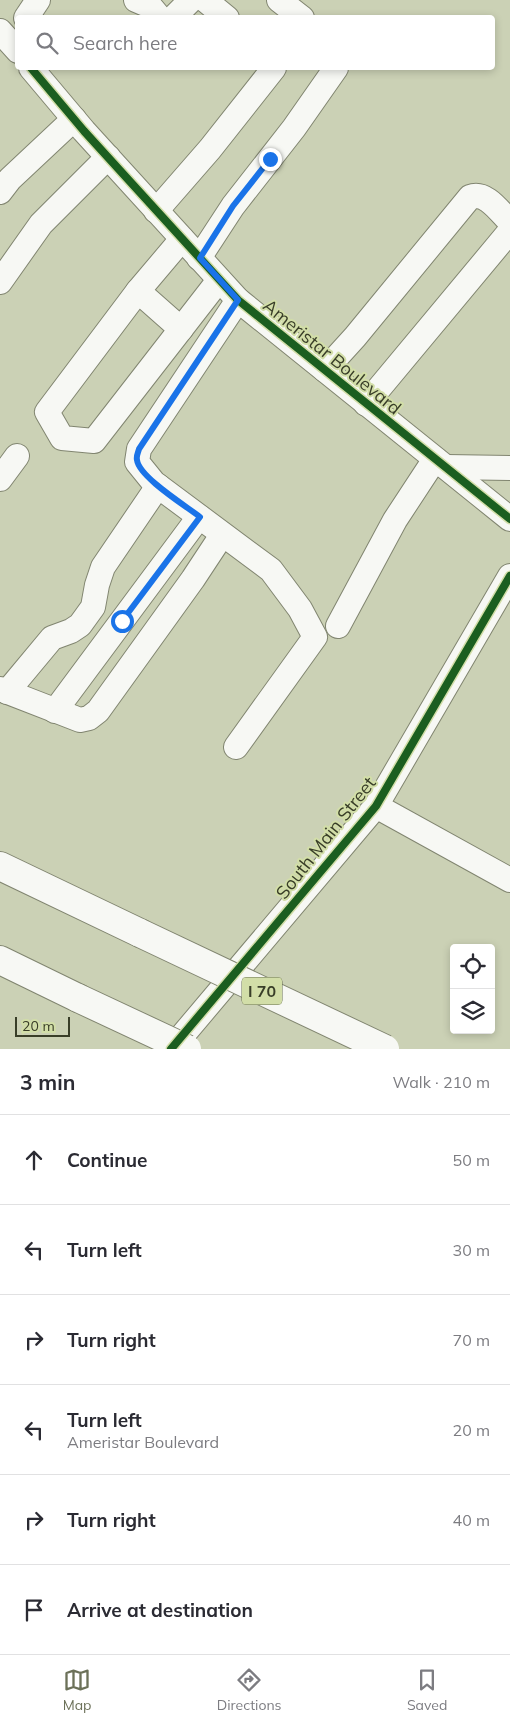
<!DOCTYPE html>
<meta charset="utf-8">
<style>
:root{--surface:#fff;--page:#f7f7f7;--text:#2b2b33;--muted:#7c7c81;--line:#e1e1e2;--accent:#6c7159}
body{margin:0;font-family:Mulish,sans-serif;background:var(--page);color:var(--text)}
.controls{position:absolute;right:15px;bottom:15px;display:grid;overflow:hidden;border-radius:5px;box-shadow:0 2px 8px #0003}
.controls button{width:45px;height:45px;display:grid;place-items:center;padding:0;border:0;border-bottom:1px solid var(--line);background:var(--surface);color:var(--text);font:25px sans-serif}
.scale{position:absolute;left:15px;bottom:12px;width:55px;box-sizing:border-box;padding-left:5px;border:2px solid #393e28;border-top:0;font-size:14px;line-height:18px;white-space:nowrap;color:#393e28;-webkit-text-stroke:4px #d2dea8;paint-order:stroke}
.stop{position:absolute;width:15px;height:15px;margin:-11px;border:4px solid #1a73e8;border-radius:50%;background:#fff}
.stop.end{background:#1a73e8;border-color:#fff;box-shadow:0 1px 5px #0008}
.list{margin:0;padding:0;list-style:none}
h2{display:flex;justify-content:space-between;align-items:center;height:65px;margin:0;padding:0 20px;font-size:21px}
h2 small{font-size:16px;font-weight:400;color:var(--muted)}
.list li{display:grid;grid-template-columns:32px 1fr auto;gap:15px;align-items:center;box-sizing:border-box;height:90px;padding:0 20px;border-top:1px solid var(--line)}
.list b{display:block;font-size:19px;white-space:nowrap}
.list p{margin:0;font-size:16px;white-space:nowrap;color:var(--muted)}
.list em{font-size:16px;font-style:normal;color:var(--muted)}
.icon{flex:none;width:28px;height:28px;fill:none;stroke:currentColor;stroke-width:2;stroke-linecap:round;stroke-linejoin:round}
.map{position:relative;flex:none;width:510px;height:1049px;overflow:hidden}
.search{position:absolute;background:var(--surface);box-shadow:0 2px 8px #0003;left:15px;right:15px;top:15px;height:55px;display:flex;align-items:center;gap:12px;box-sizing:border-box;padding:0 18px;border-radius:5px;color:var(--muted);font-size:19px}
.sheet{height:605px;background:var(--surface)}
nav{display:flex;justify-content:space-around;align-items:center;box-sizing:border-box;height:70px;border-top:1px solid var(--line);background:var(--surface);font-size:14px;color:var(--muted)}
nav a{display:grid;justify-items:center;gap:2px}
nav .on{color:var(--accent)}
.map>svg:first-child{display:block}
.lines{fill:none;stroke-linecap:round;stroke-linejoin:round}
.minor-casing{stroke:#818570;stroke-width:26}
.highway-casing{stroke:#818570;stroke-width:30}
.minor{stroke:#f7f8f4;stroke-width:24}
.highway{stroke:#f7f8f4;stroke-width:28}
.highway-bridge-casing{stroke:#818570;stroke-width:30;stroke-linecap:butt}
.highway-bridge{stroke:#f7f8f4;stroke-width:28}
.cycleway-casing{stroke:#d2dea8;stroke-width:11}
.cycleway{stroke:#1b5e20;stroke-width:8}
.route{stroke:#1a73e8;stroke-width:6}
.labels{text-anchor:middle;stroke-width:4;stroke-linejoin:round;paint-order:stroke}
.shield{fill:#d2dea8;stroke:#676e4e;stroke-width:1}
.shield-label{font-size:16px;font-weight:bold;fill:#393e28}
.street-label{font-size:18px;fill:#393e28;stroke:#d2dea8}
</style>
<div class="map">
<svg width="510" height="1049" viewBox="0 0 510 1049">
<rect width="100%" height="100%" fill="#cbd1b5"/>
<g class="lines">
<g class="minor-casing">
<g id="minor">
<path d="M 136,0 L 150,6 L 160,18"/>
<path d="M 205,0 L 227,18"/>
<path d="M 279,0 L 302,18"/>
<path d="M 26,18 L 38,0"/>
<path d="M 173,18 L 191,0"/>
<path d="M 0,31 L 18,51"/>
<path d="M 31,68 L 84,131 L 238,300 L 510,519"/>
<path d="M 0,192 L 10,179 L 74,119"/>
<path d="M 156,211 L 210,149 L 274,68"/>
<path d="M 182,239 L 138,291 L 47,412 L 62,438 L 94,441 L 219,280"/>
<path d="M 199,258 L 233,206 L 294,128 L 336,68"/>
<path d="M 0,282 L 41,224 L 108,157"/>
<path d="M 138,291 L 181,329"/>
<path d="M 325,370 L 355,337 L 470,197 C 486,191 499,211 510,222"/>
<path d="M 366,404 L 510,231"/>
<path d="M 446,467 L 510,468"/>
<path d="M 0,479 L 17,456"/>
<path d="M 338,626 L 395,520 L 435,459"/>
<path d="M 0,689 L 80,720 L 89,718 L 98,711 L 193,579 L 222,535"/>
<path d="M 7,692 L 52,638 L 71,631 L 80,625 L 93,607 L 97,585 L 103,567 L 158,486"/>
<path d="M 55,711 L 199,517"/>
<path d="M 236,747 L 315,637 L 300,609 L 271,570 L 154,483 L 137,462 L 139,449 L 238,300"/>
<path d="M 376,806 L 510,880"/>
<path d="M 171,1049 L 376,806 L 510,576"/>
</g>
</g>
<g class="highway-casing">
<g id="highway">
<path d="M 0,866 L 140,933"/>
<path d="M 0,960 L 78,998"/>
</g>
</g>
<use href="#minor" class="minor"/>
<use href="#highway" class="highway"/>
<g class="highway-bridge-casing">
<g id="highway-bridge">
<path d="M 140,933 L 385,1049"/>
<path d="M 78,998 L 187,1049"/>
</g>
</g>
<use href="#highway-bridge" class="highway-bridge"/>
<g class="cycleway-casing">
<g id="cycleway">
<path d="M 31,68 L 84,131 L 238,300 L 510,519"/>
<path d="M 171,1049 L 376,806 L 510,576"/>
</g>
</g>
<use href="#cycleway" class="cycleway"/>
</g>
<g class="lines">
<path class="route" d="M 122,621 L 200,517 C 186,506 139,477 137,460 C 136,456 138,453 139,449 L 238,300 L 200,258 L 233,206 L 270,159"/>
</g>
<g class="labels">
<rect class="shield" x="242" y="977.5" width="40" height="27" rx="4"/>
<g class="shield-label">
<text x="262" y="997">I 70</text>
</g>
<g class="street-label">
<text transform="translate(332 357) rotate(39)" y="6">Ameristar Boulevard</text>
<text transform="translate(326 838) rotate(-52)" y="6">South Main Street</text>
</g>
</g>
</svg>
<div class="controls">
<button><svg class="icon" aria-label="locate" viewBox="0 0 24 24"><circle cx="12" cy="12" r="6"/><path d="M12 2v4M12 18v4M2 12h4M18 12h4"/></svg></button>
<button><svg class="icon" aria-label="layers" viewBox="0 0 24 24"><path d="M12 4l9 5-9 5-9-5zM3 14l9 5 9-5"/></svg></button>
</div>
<div class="scale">20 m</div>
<div class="stop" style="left:122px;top:621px"></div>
<div class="stop end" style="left:270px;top:159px"></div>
<div class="search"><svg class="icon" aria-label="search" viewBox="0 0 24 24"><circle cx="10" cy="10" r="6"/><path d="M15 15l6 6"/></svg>Search here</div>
</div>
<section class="sheet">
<h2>3 min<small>Walk · 210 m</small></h2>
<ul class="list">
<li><svg class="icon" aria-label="ahead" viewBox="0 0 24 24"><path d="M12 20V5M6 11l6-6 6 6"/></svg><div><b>Continue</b></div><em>50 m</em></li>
<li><svg class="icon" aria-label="left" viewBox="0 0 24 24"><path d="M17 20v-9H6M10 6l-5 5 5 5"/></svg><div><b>Turn left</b></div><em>30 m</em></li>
<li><svg class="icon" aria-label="right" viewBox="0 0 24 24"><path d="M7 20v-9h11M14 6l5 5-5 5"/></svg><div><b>Turn right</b></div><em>70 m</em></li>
<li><svg class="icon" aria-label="left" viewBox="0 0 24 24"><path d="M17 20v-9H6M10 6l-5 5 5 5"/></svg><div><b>Turn left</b><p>Ameristar Boulevard</p></div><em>20 m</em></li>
<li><svg class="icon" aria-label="right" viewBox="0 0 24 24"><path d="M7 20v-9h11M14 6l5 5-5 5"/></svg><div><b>Turn right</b></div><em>40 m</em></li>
<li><svg class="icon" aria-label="arrive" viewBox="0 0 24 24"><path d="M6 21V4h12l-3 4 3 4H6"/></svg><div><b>Arrive at destination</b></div></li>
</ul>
</section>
<nav>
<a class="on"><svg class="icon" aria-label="map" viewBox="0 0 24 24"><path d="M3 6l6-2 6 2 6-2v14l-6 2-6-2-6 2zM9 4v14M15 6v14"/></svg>Map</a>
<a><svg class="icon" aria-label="directions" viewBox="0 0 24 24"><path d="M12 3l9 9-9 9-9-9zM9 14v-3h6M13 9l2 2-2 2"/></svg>Directions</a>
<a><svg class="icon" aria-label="saved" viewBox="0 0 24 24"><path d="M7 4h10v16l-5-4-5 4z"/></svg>Saved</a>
</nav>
